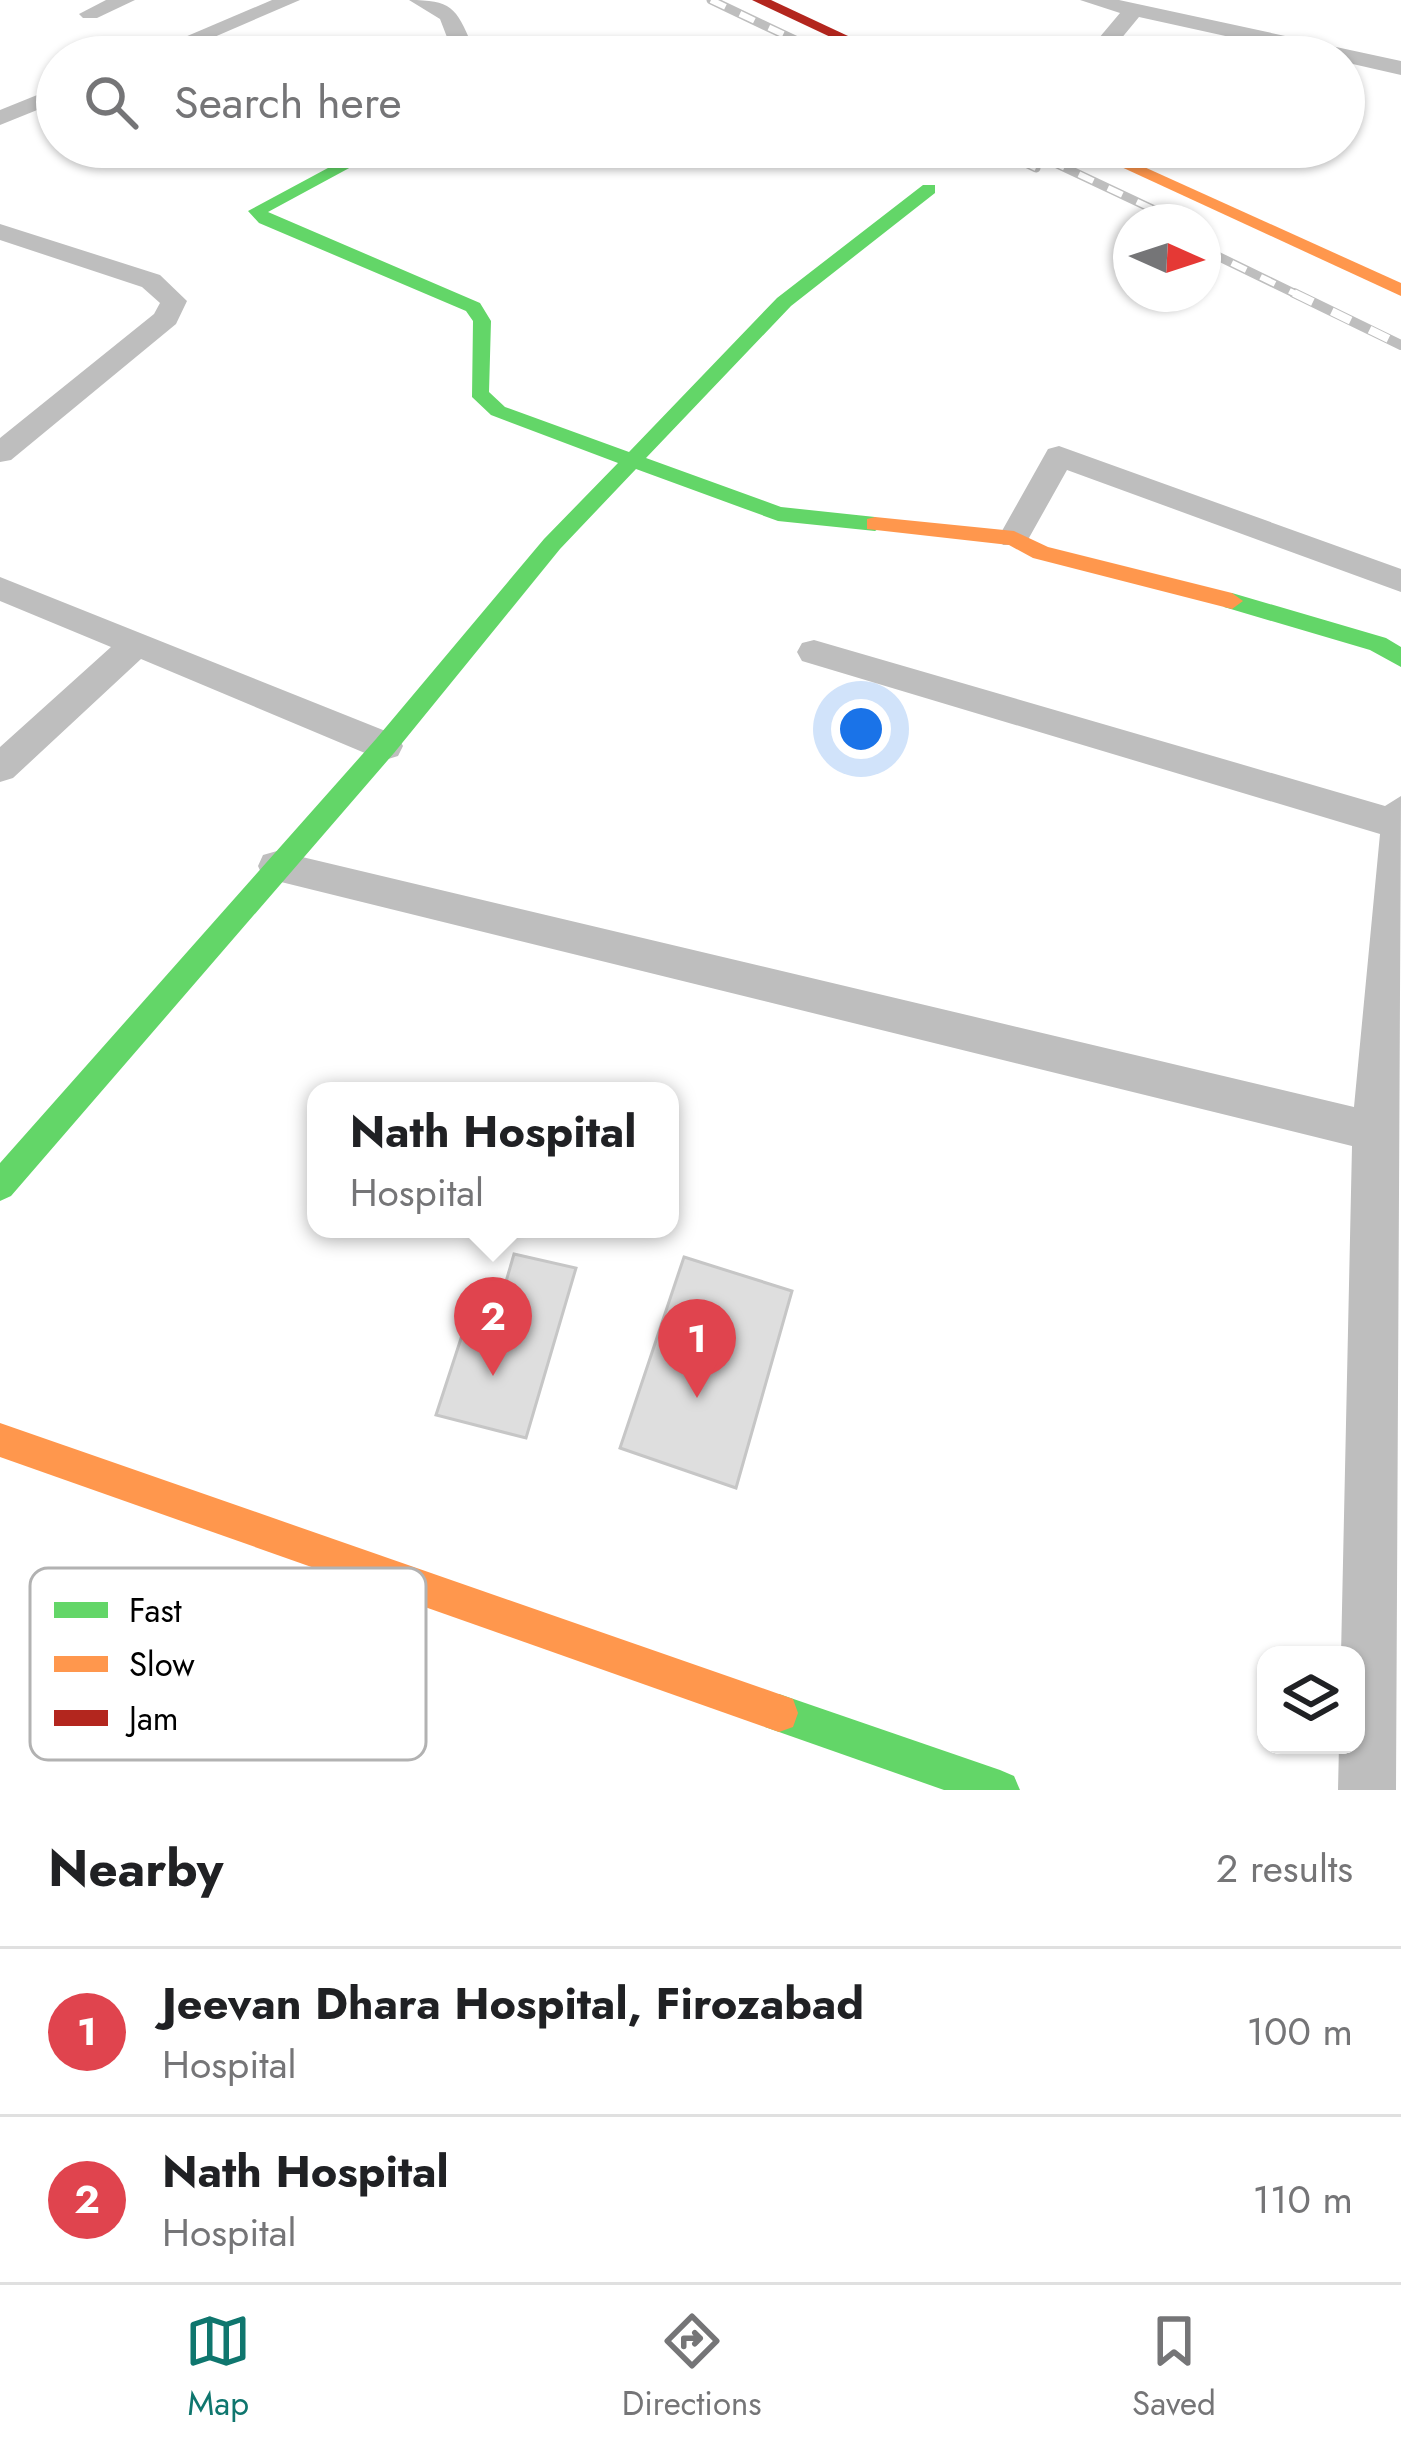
<!DOCTYPE html>
<style>
:root{--surface:#fff;--page:#f6f6f6;--text:#202124;--muted:#757577;--line:#e0e0e0;--accent:#0f766e}
body{margin:0;font-family:Jost,sans-serif;background:var(--page);color:var(--text)}
.controls{position:absolute;right:36px;bottom:36px;display:grid;overflow:hidden;border-radius:24px;box-shadow:0 3px 9px #0004}
.controls button{width:108px;height:108px;display:grid;place-items:center;padding:0;border:0;border-bottom:3px solid var(--line);background:var(--surface);color:var(--text);font:60px sans-serif}
.compass{position:absolute;left:1113px;top:204px;width:108px;height:108px;border-radius:50%;background:var(--surface);box-shadow:0 3px 9px #0004;rotate:93deg}
.you{position:absolute;left:861px;top:729px;width:42px;height:42px;margin:-30px;border:9px solid #fff;border-radius:50%;background:#1a73e8;box-shadow:0 0 0 18px #1a73e833}
.badge{display:grid;place-items:center;width:78px;height:78px;border-radius:50%;background:var(--accent);color:#fff;font-size:39px;font-weight:700}
.pin{position:absolute;translate:-50% -99px;filter:drop-shadow(0 3px 6px #0008)}
.pin::after{content:'';position:absolute;top:63px;width:42px;height:36px;background:inherit;clip-path:polygon(0 0,100% 0,50% 100%)}
.popup{position:absolute;left:307px;top:1082px;width:372px;height:156px;box-sizing:border-box;display:grid;place-content:center;border-radius:24px;background:var(--surface);filter:drop-shadow(0 3px 9px #0005);font-size:39px;white-space:nowrap;color:var(--muted)}
.popup b{font-size:45px;color:var(--text)}
.popup::after{content:'';position:absolute;left:50%;top:100%;margin-left:-24px;border:24px solid transparent;border-top-color:var(--surface)}
.list{margin:0;padding:0;list-style:none}
h2{display:flex;justify-content:space-between;align-items:center;height:156px;margin:0;padding:0 48px;font-size:51px}
h2 small{font-size:39px;font-weight:400;color:var(--muted)}
.list li{display:grid;grid-template-columns:78px 1fr auto;gap:36px;align-items:center;box-sizing:border-box;height:168px;padding:0 48px;border-top:3px solid var(--line)}
.list b{display:block;font-size:45px;white-space:nowrap}
.list p{margin:0;font-size:39px;white-space:nowrap;color:var(--muted)}
.list em{font-size:39px;font-style:normal;color:var(--muted)}
.icon{flex:none;width:66px;height:66px;fill:none;stroke:currentColor;stroke-width:2;stroke-linecap:round;stroke-linejoin:round}
.map{position:relative;flex:none;width:1401px;height:1790px;overflow:hidden}
.search{position:absolute;background:var(--surface);box-shadow:0 3px 9px #0004;left:36px;right:36px;top:36px;height:132px;display:flex;align-items:center;gap:30px;box-sizing:border-box;padding:0 42px;border-radius:66px;color:var(--muted);font-size:45px}
.sheet{height:492px;background:var(--surface)}
nav{display:flex;justify-content:space-around;align-items:center;box-sizing:border-box;height:168px;border-top:3px solid var(--line);background:var(--surface);font-size:33px;color:var(--muted)}
nav a{display:grid;justify-items:center;gap:6px}
nav .on{color:var(--accent)}
.map>svg:first-child{display:block}
.building{fill:#dedede;stroke:#c6c6c6;stroke-width:3}
.lines{fill:none;stroke-linecap:round;stroke-linejoin:round}
.street{fill:#bebebe;fill-rule:evenodd}
.fast{fill:#63d668;fill-rule:evenodd}
.slow{fill:#ff974d;fill-rule:evenodd}
.jam{fill:#b3261e;fill-rule:evenodd}
.rail-far1-casing{stroke:#bebebe;stroke-width:9}
.rail-casing{stroke:#bebebe;stroke-width:10}
.rail-far1{stroke:#fff;stroke-width:6;stroke-dasharray:16;stroke-linecap:butt}
.rail{stroke:#fff;stroke-width:8;stroke-dasharray:21;stroke-linecap:butt}
.key{fill:#fff;stroke:#b2b2b2;stroke-width:3}
.key-label{font-size:33px;fill:#000}
</style>
<div class="map">
<svg width="1401" height="1790" viewBox="0 0 1401 1790">
<rect width="100%" height="100%" fill="#fff"/>
<g class="building">
<path d="M 514,1254 L 576,1268 L 526,1438 L 436,1415 L 468,1317 L 494,1323 Z"/>
<path d="M 684,1257 L 792,1291 L 736,1488 L 620,1448 Z"/>
</g>
<g class="lines">
<g class="street">
<path d="M 106,0 L 135,0 L 97,18 L 83,18 L 79,14 Z"/>
<path d="M 272,0 L 300,0 L 168,57 L 138,57 Z"/>
<path d="M 409,0 C 451,0 456,7 472,45 L 466,57 L 444,57 L 450,45 L 440,19 Z"/>
<path d="M 1080,0 L 1119,0 L 1401,61 L 1401,75 L 1344,62 L 1344,57 L 1321,57 L 1139,17 L 1106,57 L 1083,57 L 1120,13 Z"/>
<path d="M 57,87 L 57,102 L 0,125 L 0,110 Z"/>
<path d="M 0,224 L 160,275 L 187,301 L 176,324 L 11,460 L 0,462 L 0,438 L 154,314 L 160,303 L 142,287 L 0,240 Z"/>
<path d="M 1059,446 L 1401,569 L 1401,592 L 1067,470 L 1025,545 L 1003,545 L 998,538 L 1048,449 Z"/>
<path d="M 0,577 L 398,736 L 403,746 L 398,756 L 385,760 L 372,756 L 141,659 L 13,778 L 0,782 L 0,747 L 111,647 L 0,601 Z"/>
<path d="M 814,640 L 1385,806 L 1401,796 L 1396,1790 L 1338,1790 L 1339,1745 L 1356,1745 L 1356,1655 L 1341,1655 L 1352,1146 L 277,881 L 263,877 L 258,866 L 263,855 L 277,851 L 1354,1107 L 1380,834 L 802,661 L 797,652 L 802,643 Z"/>
</g>
<g class="fast">
<path d="M 367,147 L 388,147 L 268,212 L 480,303 L 491,321 L 489,392 L 505,407 L 629,452 L 777,298 L 923,185 L 935,185 L 935,193 L 791,306 L 646,458 L 781,507 L 875,517 L 886,524 L 875,531 L 778,521 L 636,469 L 560,549 L 394,753 L 11,1196 L 0,1201 L 0,1163 L 376,739 L 544,539 L 618,463 L 491,415 L 472,397 L 473,321 L 466,311 L 259,223 L 248,211 Z"/>
<path d="M 1232,593 L 1386,638 L 1401,647 L 1401,667 L 1370,650 L 1224,607 L 1221,601 Z"/>
<path d="M 779,1694 L 1000,1770 L 1014,1776 L 1020,1790 L 944,1790 L 779,1732 L 765,1727 L 760,1713 L 765,1699 Z"/>
</g>
<g class="slow">
<path d="M 1078,147 L 1100,147 L 1401,283 L 1401,296 Z"/>
<path d="M 875,517 L 1014,531 L 1048,547 L 1232,593 L 1243,601 L 1232,609 L 1033,558 L 1009,545 L 867,529 L 867,519 Z"/>
<path d="M 0,1423 L 779,1694 L 793,1699 L 798,1713 L 793,1727 L 779,1732 L 0,1457 Z"/>
</g>
<path class="jam" d="M 752,0 L 771,0 L 893,57 L 873,57 Z"/>
<g class="rail-far1-casing">
<g id="rail-far1">
<path d="M 711,0 L 831,57"/>
<path d="M 993,147 L 1036,168"/>
<path d="M 1021,147 L 1180,222"/>
<path d="M 1203,249 L 1300,296"/>
</g>
</g>
<g class="rail-casing">
<path id="rail" d="M 1294,293 L 1401,345"/>
</g>
<use href="#rail-far1" class="rail-far1"/>
<use href="#rail" class="rail"/>
</g>
<rect x="30" y="1568" width="396" height="192" rx="18" class="key"/>
<rect x="54" y="1602" width="54" height="16" fill="#63d668"/>
<rect x="54" y="1656" width="54" height="16" fill="#ff974d"/>
<rect x="54" y="1710" width="54" height="16" fill="#b3261e"/>
<g class="key-label">
<text x="129" y="1622">Fast</text>
<text x="129" y="1676">Slow</text>
<text x="129" y="1730">Jam</text>
</g>
</svg>
<div class="controls">
<button><svg class="icon" aria-label="layers" viewBox="0 0 24 24"><path d="M12 4l9 5-9 5-9-5zM3 14l9 5 9-5"/></svg></button>
</div>
<svg class="compass" viewBox="-18 -18 36 36"><path d="M0-13l5 13h-10z" fill="#e53935"/><path d="M0 13l5-13h-10z" fill="#757577"/></svg>
<div class="you"></div>
<div class="pin badge" style="left:697px;top:1398px;background:#e0444e">1</div>
<div class="pin badge" style="left:493px;top:1376px;background:#e0444e">2</div>
<div class="popup"><b>Nath Hospital</b>Hospital</div>
<div class="search"><svg class="icon" aria-label="search" viewBox="0 0 24 24"><circle cx="10" cy="10" r="6"/><path d="M15 15l6 6"/></svg>Search here</div>
</div>
<section class="sheet">
<h2>Nearby<small>2 results</small></h2>
<ul class="list">
<li><span class="badge" style="background:#e0444e">1</span><div><b>Jeevan Dhara Hospital, Firozabad</b><p>Hospital</p></div><em>100 m</em></li>
<li><span class="badge" style="background:#e0444e">2</span><div><b>Nath Hospital</b><p>Hospital</p></div><em>110 m</em></li>
</ul>
</section>
<nav>
<a class="on"><svg class="icon" aria-label="map" viewBox="0 0 24 24"><path d="M3 6l6-2 6 2 6-2v14l-6 2-6-2-6 2zM9 4v14M15 6v14"/></svg>Map</a>
<a><svg class="icon" aria-label="directions" viewBox="0 0 24 24"><path d="M12 3l9 9-9 9-9-9zM9 14v-3h6M13 9l2 2-2 2"/></svg>Directions</a>
<a><svg class="icon" aria-label="saved" viewBox="0 0 24 24"><path d="M7 4h10v16l-5-4-5 4z"/></svg>Saved</a>
</nav>
